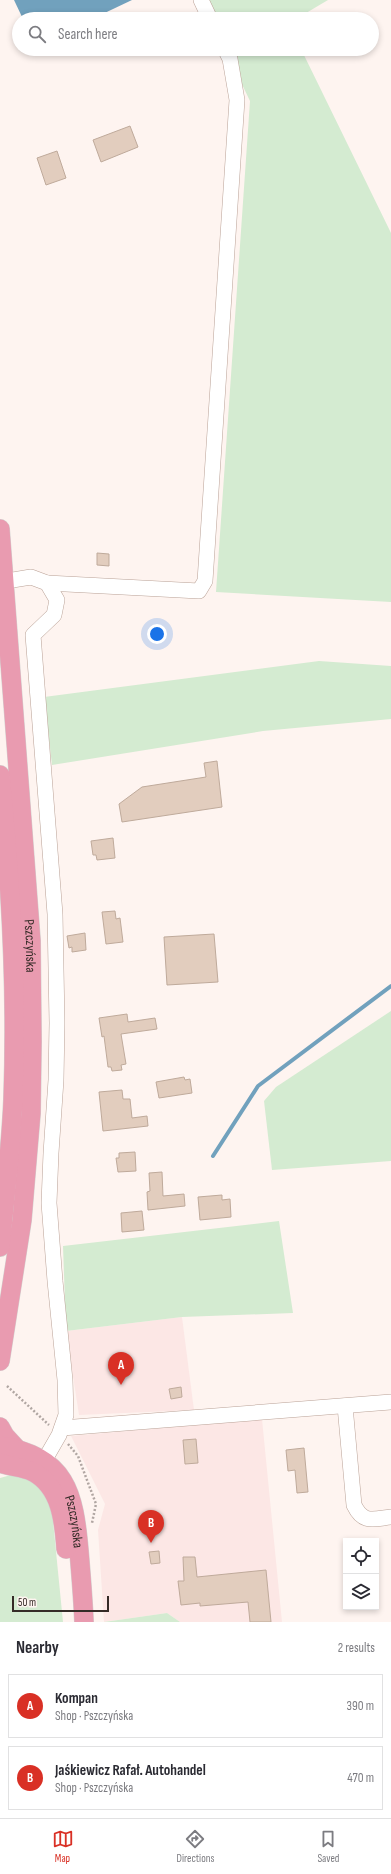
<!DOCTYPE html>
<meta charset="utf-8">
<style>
:root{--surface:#fff;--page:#f7f7f7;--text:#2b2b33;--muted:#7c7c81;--line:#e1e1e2;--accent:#d93025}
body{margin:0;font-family:"Sofia Sans Condensed",sans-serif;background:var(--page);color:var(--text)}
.controls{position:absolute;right:12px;bottom:12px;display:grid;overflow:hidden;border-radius:0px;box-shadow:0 2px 6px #0003}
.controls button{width:36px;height:36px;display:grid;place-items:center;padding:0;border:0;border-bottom:1px solid var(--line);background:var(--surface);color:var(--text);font:20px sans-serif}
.scale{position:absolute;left:12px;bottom:10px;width:97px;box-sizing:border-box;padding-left:4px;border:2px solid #352b27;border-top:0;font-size:11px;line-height:14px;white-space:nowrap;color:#352b27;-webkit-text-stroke:3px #fef4f0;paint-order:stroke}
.you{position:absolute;left:157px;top:634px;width:14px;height:14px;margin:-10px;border:3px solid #fff;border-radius:50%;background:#1a73e8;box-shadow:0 0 0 6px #1a73e833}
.badge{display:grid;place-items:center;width:26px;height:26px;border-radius:50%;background:var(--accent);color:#fff;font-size:13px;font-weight:700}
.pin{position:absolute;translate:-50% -33px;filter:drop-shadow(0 1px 2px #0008)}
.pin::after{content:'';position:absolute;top:21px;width:14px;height:12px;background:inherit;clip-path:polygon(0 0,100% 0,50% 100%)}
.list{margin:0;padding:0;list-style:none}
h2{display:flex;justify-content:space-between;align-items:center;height:52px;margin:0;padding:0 16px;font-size:17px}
h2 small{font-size:13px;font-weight:400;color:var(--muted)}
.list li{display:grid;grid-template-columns:26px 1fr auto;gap:12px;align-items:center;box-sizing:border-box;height:64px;margin:0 8px 8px;padding:0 8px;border:1px solid var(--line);border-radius:0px}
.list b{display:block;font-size:15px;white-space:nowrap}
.list p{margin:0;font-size:13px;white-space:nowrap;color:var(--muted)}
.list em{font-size:13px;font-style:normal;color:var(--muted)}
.icon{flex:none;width:22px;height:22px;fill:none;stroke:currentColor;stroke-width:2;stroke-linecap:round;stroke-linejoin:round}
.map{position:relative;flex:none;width:391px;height:1622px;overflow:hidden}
.search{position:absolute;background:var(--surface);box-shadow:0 2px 6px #0003;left:12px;right:12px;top:12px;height:44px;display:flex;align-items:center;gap:10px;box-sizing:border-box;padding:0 14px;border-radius:22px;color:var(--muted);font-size:15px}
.sheet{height:196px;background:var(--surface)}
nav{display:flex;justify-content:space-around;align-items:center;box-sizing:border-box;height:56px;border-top:1px solid var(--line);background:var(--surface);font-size:11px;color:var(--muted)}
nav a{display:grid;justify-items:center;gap:2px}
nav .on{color:var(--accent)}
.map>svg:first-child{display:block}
.commercial{fill:#fce7e5}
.green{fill:#d4ebd1}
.water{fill:#71a1bd}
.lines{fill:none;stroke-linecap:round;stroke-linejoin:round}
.stream{stroke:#71a1bd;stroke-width:4}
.building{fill:#e2cdbe;stroke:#bfaa9b}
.minor-casing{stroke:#baa297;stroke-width:16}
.major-casing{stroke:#d3d0cf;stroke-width:20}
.path{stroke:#b0a6a2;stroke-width:2.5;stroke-dasharray:2 2;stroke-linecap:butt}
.minor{stroke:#fff;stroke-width:15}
.major{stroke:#e99bb0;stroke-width:19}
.labels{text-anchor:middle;stroke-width:3;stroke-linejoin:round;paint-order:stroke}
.street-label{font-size:14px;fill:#352b27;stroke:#fef4f0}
</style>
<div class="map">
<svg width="391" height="1622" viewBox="0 0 391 1622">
<rect width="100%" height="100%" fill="#fef4f0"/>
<g class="commercial">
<path d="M 182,1317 L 194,1410 L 79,1415 L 66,1331 Z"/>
<path d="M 262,1419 L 282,1622 L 180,1622 L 167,1613 L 104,1622 L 98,1530 L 105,1504 L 71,1436 Z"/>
</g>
<g class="green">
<path d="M 201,0 L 328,0 L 296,19 L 211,19 Z"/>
<path d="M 225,49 L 301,49 L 391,233 L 391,602 L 216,592 L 250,101 Z"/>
<path d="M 319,661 L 391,666 L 391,719 L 263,731 L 52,765 L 44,697 Z"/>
<path d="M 391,1011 L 391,1161 L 272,1170 L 264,1101 L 276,1087 Z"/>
<path d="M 279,1221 L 293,1313 L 182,1317 L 66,1331 L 63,1246 Z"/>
<path d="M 11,1475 L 34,1480 L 51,1501 L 63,1622 L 0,1622 L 0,1478 Z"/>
<path d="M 167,1613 L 180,1622 L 104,1622 Z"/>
</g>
<path class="water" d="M 14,0 L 132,0 L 92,19 L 23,19 Z"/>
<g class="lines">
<path class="stream" d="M 213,1156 L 258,1086 L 391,986"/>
</g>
<g class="building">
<path d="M 130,126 L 138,147 L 101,162 L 93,140 Z"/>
<path d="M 57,151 L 66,178 L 46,185 L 37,158 Z"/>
<path d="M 97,553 L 109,554 L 109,566 L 97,565 Z"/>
<path d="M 217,761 L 222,807 L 122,822 L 119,804 L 142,787 L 206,777 L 204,763 Z"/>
<path d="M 113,838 L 115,858 L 97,860 L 96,855 L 93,855 L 91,841 Z"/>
<path d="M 115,911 L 116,919 L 120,918 L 123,942 L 106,944 L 102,912 Z"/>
<path d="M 85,933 L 86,950 L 72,952 L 72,947 L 69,948 L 67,936 Z"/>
<path d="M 214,934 L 218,982 L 167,985 L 164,937 Z"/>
<path d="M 127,1014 L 128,1022 L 155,1018 L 157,1029 L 121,1034 L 126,1064 L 121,1065 L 122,1070 L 112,1071 L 111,1067 L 108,1067 L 104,1036 L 102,1037 L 99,1018 Z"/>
<path d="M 184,1077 L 185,1080 L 190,1079 L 192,1093 L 159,1098 L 156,1082 Z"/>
<path d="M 122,1090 L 123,1099 L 130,1099 L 132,1118 L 147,1116 L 148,1126 L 103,1131 L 99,1092 Z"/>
<path d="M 135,1152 L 136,1171 L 118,1172 L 116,1158 L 119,1158 L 119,1153 Z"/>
<path d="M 162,1172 L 163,1196 L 184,1194 L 185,1206 L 148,1210 L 147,1192 L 150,1191 L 149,1173 Z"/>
<path d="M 222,1195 L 222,1200 L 230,1199 L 231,1217 L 200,1220 L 198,1197 Z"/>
<path d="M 142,1211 L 144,1230 L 122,1232 L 121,1213 Z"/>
<path d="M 181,1387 L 182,1397 L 171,1399 L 169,1389 Z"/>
<path d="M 196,1439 L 198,1463 L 185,1464 L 183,1440 Z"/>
<path d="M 304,1448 L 308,1492 L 297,1493 L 295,1470 L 288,1471 L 286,1450 Z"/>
<path d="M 159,1551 L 160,1563 L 151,1564 L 149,1552 Z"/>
<path d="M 183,1557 L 195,1557 L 197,1577 L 266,1570 L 271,1622 L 250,1622 L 248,1602 L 200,1606 L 200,1603 L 181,1605 L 178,1581 L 184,1581 Z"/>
</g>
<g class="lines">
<g class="minor-casing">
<g id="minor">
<path d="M 201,0 L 210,19"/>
<path d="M 0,582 L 31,577 L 47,583 L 57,600 L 54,615 L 33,635 L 55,914 L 57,1023 L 56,1080 L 51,1153 L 49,1203 L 55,1281 L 65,1380 L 66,1415 L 59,1435 L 44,1461"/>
<path d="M 47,583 L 199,591 L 205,581 L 237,100 L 230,59 L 225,49"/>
<path d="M 345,1406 L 354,1505 C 363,1524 373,1519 391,1517"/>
<path d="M 62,1428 L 391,1402"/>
</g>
</g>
<g class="major-casing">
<g id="major">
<path id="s1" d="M 0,529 L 31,941 L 32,1041 L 31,1113 L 22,1220 L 0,1361"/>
<path d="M 0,775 C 11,882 17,991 13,1099 C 11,1148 5,1197 0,1247"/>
<path d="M 0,1427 L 5,1436 L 17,1449"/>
<path id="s2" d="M 0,1446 C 66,1456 74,1493 79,1551 C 81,1575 83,1598 84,1622"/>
<path d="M 0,1463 C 11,1467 23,1467 33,1472 C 61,1487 64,1521 66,1549"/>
</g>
</g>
<g class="path">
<path d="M 7,1386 L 49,1425"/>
<path d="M 68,1444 L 78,1456 L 96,1504 L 92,1523"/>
</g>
<use href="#minor" class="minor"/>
<use href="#major" class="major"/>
</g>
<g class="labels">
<g class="street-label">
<text dy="5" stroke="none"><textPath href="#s1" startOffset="418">Pszczyńska</textPath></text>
<text dy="5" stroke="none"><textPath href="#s2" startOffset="117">Pszczyńska</textPath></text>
</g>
</g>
</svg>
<div class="controls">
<button><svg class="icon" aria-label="locate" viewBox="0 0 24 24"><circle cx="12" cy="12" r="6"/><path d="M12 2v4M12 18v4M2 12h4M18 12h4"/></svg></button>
<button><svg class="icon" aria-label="layers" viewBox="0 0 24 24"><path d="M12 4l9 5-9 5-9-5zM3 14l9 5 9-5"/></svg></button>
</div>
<div class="scale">50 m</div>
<div class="you"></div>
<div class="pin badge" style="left:121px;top:1385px">A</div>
<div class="pin badge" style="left:151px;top:1543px">B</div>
<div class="search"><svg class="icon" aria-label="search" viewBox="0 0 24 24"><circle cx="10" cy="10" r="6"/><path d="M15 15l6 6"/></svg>Search here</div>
</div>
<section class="sheet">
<h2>Nearby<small>2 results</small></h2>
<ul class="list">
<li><span class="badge">A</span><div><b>Kompan</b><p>Shop · Pszczyńska</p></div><em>390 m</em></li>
<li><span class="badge">B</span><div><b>Jaśkiewicz Rafał. Autohandel</b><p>Shop · Pszczyńska</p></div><em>470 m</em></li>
</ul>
</section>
<nav>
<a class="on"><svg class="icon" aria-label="map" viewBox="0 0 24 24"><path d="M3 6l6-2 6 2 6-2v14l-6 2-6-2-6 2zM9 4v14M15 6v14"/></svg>Map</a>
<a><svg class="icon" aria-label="directions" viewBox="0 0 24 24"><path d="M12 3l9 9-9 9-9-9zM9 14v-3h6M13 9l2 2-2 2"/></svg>Directions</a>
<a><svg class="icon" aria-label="saved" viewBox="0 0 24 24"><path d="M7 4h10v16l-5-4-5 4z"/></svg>Saved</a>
</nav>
